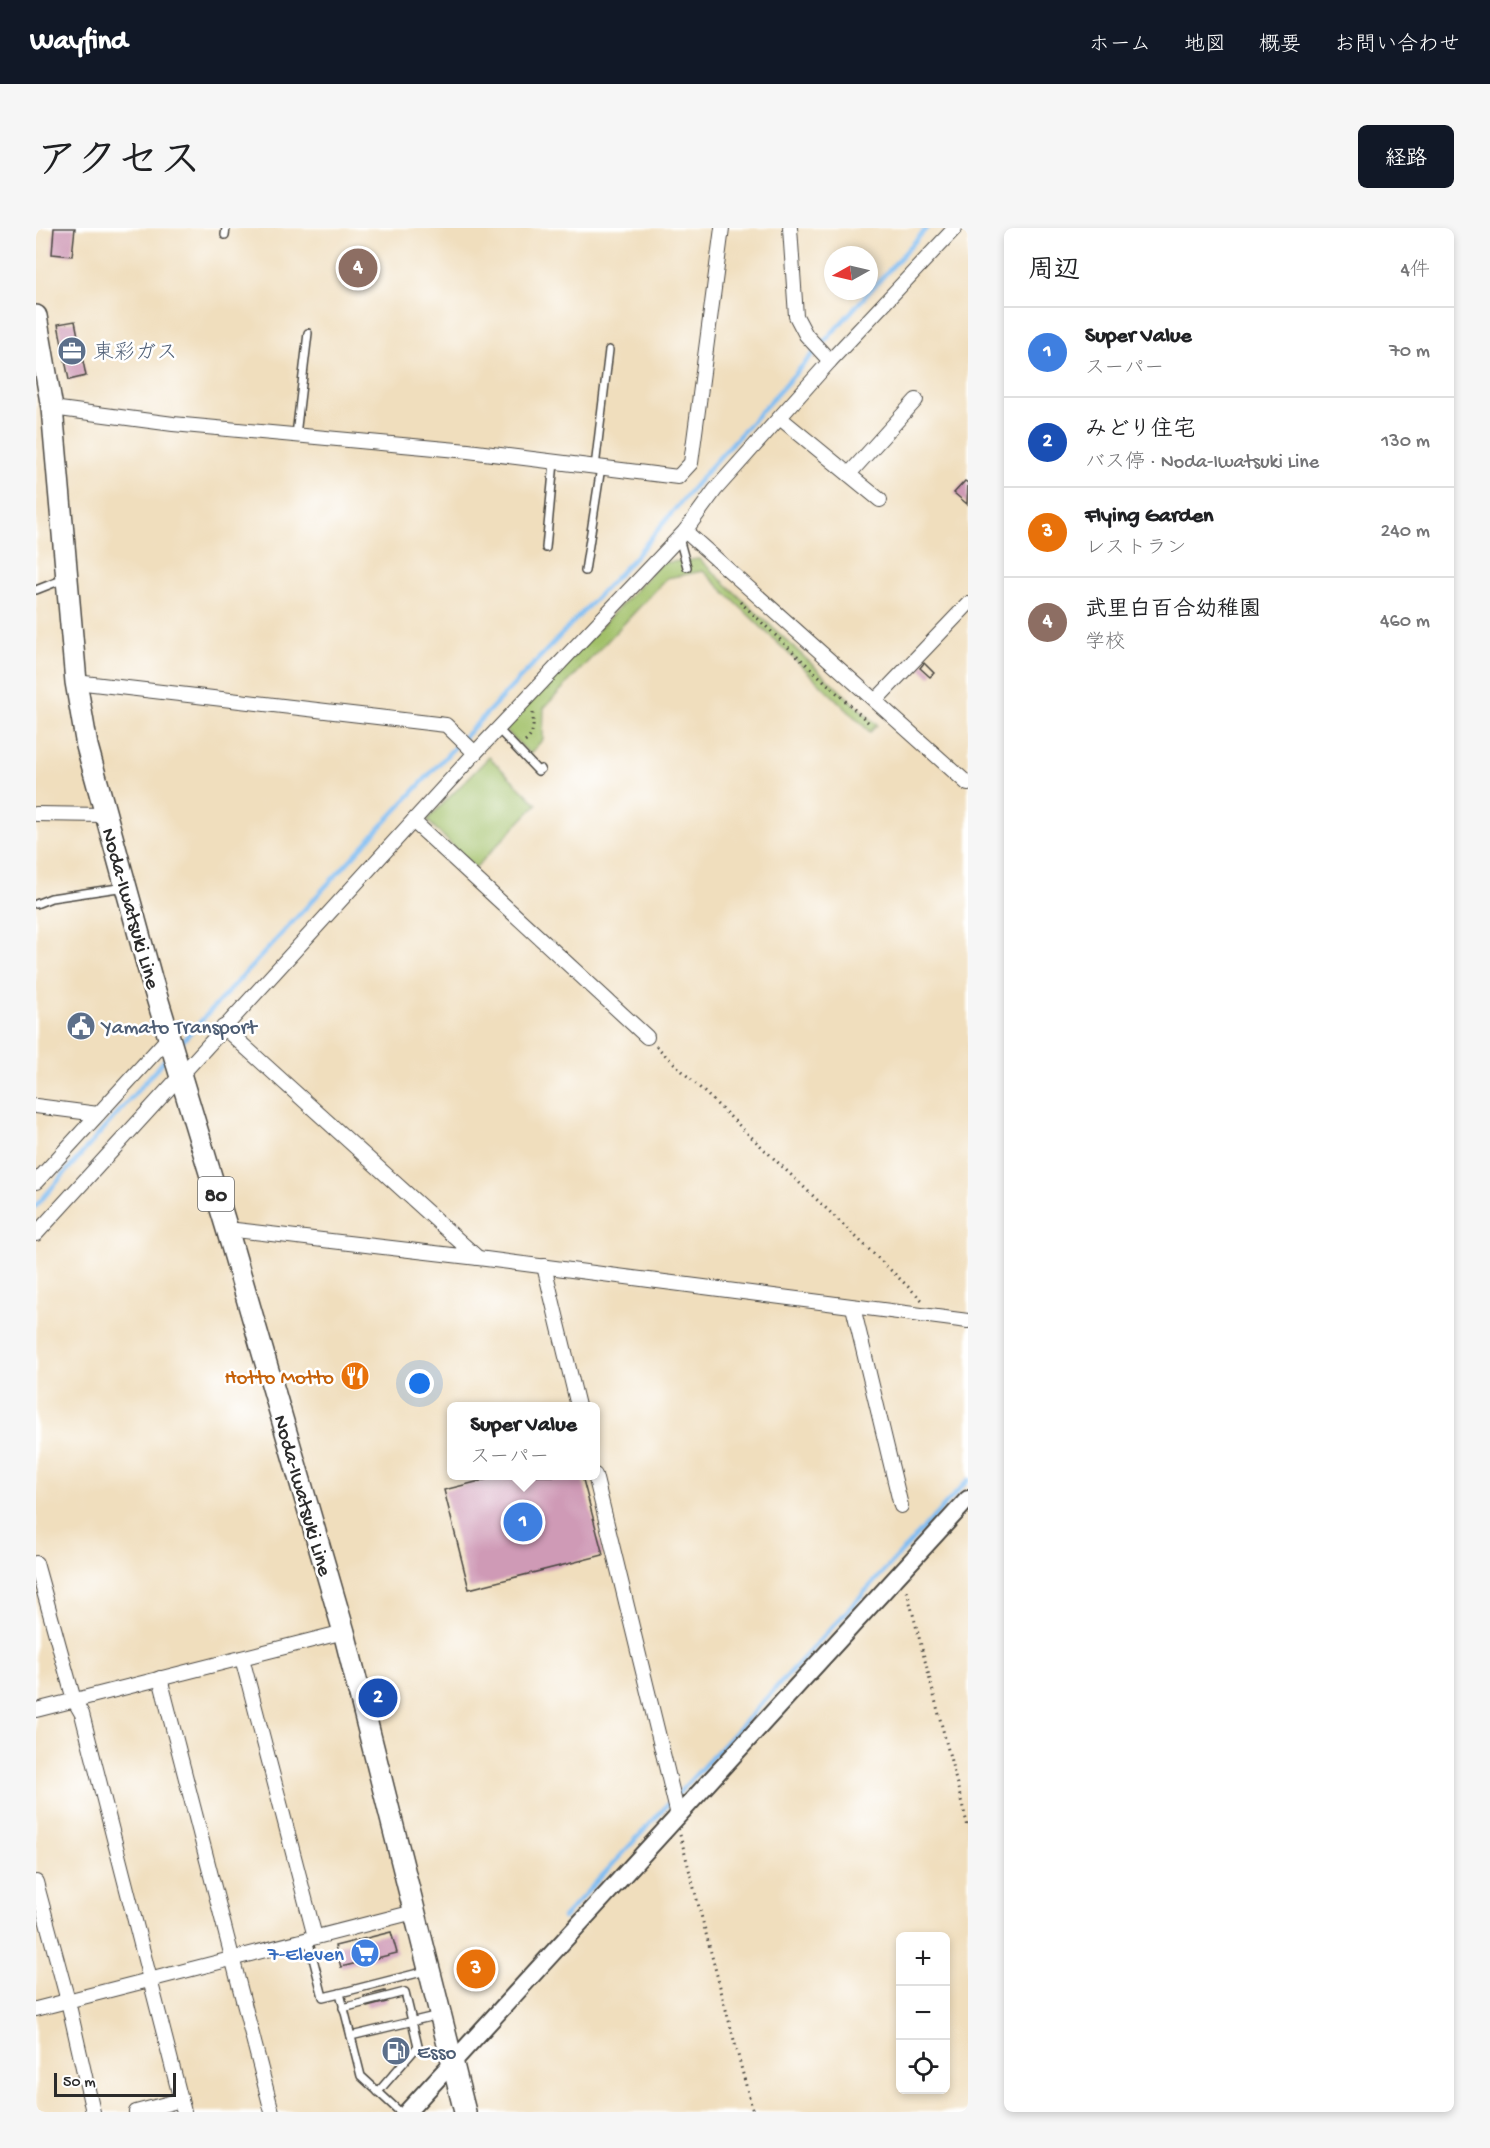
<!DOCTYPE html>
<html lang="ja">
<meta charset="utf-8">
<style>
:root{--surface:#fff;--page:#f6f6f6;--text:#202124;--muted:#757577;--line:#e0e0e0;--accent:#111827}
body{margin:0;font-family:"Gochi Hand","Klee One",sans-serif;background:var(--page);color:var(--text)}
.controls{position:absolute;right:18px;bottom:18px;display:grid;overflow:hidden;border-radius:9px;box-shadow:0 3px 9px #0003}
.controls button{width:54px;height:54px;display:grid;place-items:center;padding:0;border:0;border-bottom:2px solid var(--line);background:var(--surface);color:var(--text);font:30px sans-serif}
.compass{position:absolute;left:788px;top:18px;width:54px;height:54px;border-radius:50%;background:var(--surface);box-shadow:0 3px 9px #0003;rotate:262deg}
.scale{position:absolute;left:18px;bottom:15px;width:122px;box-sizing:border-box;padding-left:6px;border:3px solid #2b2b2b;border-top:0;font-size:16px;line-height:21px;white-space:nowrap;color:#2b2b2b;-webkit-text-stroke:4px #fff;paint-order:stroke}
.you{position:absolute;left:384px;top:1156px;width:21px;height:21px;margin:-15px;border:4px solid #fff;border-radius:50%;background:#1a73e8;box-shadow:0 0 0 9px #1a73e833}
.badge{display:grid;place-items:center;width:39px;height:39px;border-radius:50%;background:var(--accent);color:#fff;font-size:20px;font-weight:700}
.pin{position:absolute;translate:-50% -50%;border:3px solid #fff;box-shadow:0 2px 6px #0006}
.popup{position:absolute;left:411px;top:1174px;width:153px;height:78px;box-sizing:border-box;display:grid;place-content:center;border-radius:9px;background:var(--surface);filter:drop-shadow(0 2px 4px #0005);font-size:20px;white-space:nowrap;color:var(--muted)}
.popup b{font-size:22px;color:var(--text)}
.popup::after{content:'';position:absolute;left:50%;top:100%;margin-left:-12px;border:12px solid transparent;border-top-color:var(--surface)}
.list{margin:0;padding:0;list-style:none}
h2{display:flex;justify-content:space-between;align-items:center;height:78px;margin:0;padding:0 24px;font-size:26px}
h2 small{font-size:20px;font-weight:400;color:var(--muted)}
.list li{display:grid;grid-template-columns:39px 1fr auto;gap:18px;align-items:center;box-sizing:border-box;height:90px;padding:0 24px;border-top:2px solid var(--line)}
.list b{display:block;font-size:22px;white-space:nowrap}
.list p{margin:0;font-size:20px;white-space:nowrap;color:var(--muted)}
.list em{font-size:20px;font-style:normal;color:var(--muted)}
.icon{flex:none;width:33px;height:33px;fill:none;stroke:currentColor;stroke-width:2;stroke-linecap:round;stroke-linejoin:round}
.map{position:relative;flex:none;width:932px;height:1884px;overflow:hidden;border-radius:9px}
header{display:flex;align-items:center;gap:36px;box-sizing:border-box;height:84px;padding:0 30px;background:var(--accent);color:#fff}
header strong{font-size:28px}
nav{display:flex;gap:33px;margin-inline-start:auto;font-size:21px}
.intro{display:flex;align-items:center;justify-content:space-between;box-sizing:border-box;height:144px;padding:0 36px}
h1{margin:0;font-size:42px}
.button{padding:15px 27px;border-radius:9px;background:var(--accent);color:#fff;font-size:21px;font-weight:700}
main{display:flex;gap:36px;padding:0 36px}
aside{flex:1;background:var(--surface);border-radius:9px;box-shadow:0 3px 9px #0003}
.map>svg:first-child{display:block}
.green{fill:#a2c169;stroke:#66764a;stroke-width:1.5}
.lines{fill:none;stroke-linecap:round;stroke-linejoin:round}
.stream{stroke:#7fbdf3;stroke-width:4.5}
.building{fill:#cf9ab6}
.service-casing{stroke:#494641;stroke-width:10}
.minor-casing{stroke:#494641;stroke-width:16}
.tertiary-casing{stroke:#494641;stroke-width:20}
.primary-casing{stroke:#494641;stroke-width:24}
.path{stroke:#494641;stroke-width:3;stroke-dasharray:1.5 4.5;stroke-linecap:butt}
.service{stroke:#fff;stroke-width:7}
.minor{stroke:#fff;stroke-width:14}
.tertiary{stroke:#fff;stroke-width:16}
.primary{stroke:#fff;stroke-width:21}
.labels{text-anchor:middle;stroke-width:5;stroke-linejoin:round;paint-order:stroke}
.shield{fill:#fff;stroke:#6b6b6b;stroke-width:1.5}
.shield-label{font-size:20px;font-weight:bold;fill:#2b2b2b}
.service-label{font-size:21px;fill:#4e5e75;stroke:#fff;text-anchor:start}
.street-label{font-size:21px;fill:#2b2b2b;stroke:#fff}
.food-label{font-size:21px;fill:#c56008;stroke:#fff;text-anchor:end}
.shop-label{font-size:21px;fill:#366cbe;stroke:#fff;text-anchor:end}
</style>
<header>
<strong>Wayfind</strong>
<nav><a>ホーム</a><a>地図</a><a>概要</a><a>お問い合わせ</a></nav>
</header>
<div class="intro"><h1>アクセス</h1><a class="button">経路</a></div>
<main>
<div class="map">
<svg width="932" height="1884" viewBox="0 0 932 1884">
<rect width="100%" height="100%" fill="#fff"/>
<filter id="ink" filterUnits="userSpaceOnUse"><feTurbulence type="fractalNoise" baseFrequency=".0167" numOctaves="2"/><feDisplacementMap in="SourceGraphic" scale="12" xChannelSelector="R" yChannelSelector="G"/><feConvolveMatrix kernelMatrix="1 2 1 2 8 2 1 2 1" color-interpolation-filters="sRGB"/></filter>
<filter id="wash" filterUnits="userSpaceOnUse"><feTurbulence type="fractalNoise" baseFrequency=".008" numOctaves="4" result="noise"/><feDisplacementMap in="SourceGraphic" scale="24" xChannelSelector="R" yChannelSelector="G"/><feGaussianBlur stdDeviation="1.35" result="paint"/><feColorMatrix in="noise" values="0 0 0 0 0 0 0 0 0 0 0 0 0 0 0 0 0 1.4 0 .05"/><feComposite in="paint" operator="in"/></filter>
<g filter="url(#wash)">
<rect width="100%" height="100%" fill="#f0debd"/>
<g class="green">
<path d="M 663,331 L 841,497 L 834,504 L 667,343 L 631,350 L 508,480 L 507,511 L 494,526 L 468,501 L 625,335 Z"/>
<path d="M 453,529 L 501,576 L 439,640 L 391,592 Z"/>
</g>
<g class="lines">
<g class="stream">
<path d="M 141,819 L 414,524 L 598,330 L 672,242 L 891,0"/>
<path d="M 0,978 L 131,829"/>
<path d="M 641,1567 L 932,1252"/>
<path d="M 527,1690 L 635,1573"/>
</g>
</g>
<g id="blocks">
<g class="building">
<path d="M 18,0 L 39,0 L 36,28 L 16,26 Z"/>
<path d="M 39,93 L 50,148 L 33,152 L 22,96 Z"/>
<path d="M 929,253 L 932,255 L 931,276 L 918,265 Z"/>
<path d="M 888,435 L 898,445 L 894,449 L 884,440 Z"/>
<path d="M 464,1248 L 546,1248 L 567,1327 L 433,1361 L 408,1262 Z"/>
<path d="M 355,1704 L 361,1725 L 305,1739 L 299,1718 Z"/>
<path d="M 349,1763 L 351,1774 L 331,1779 L 328,1768 Z"/>
</g>
</g>
</g>
<g filter="url(#ink)">
<use href="#blocks" fill-opacity="0" stroke="#494641" stroke-width="1.5"/>
<g class="lines">
<g class="service-casing">
<g id="service">
<path d="M 189,7 L 190,0"/>
<path d="M 260,207 L 272,105"/>
<path d="M 559,239 L 573,122"/>
<path d="M 643,310 L 651,339"/>
<path d="M 510,320 L 518,234"/>
<path d="M 549,343 L 565,239"/>
<path d="M 0,362 L 28,351"/>
<path d="M 462,501 L 502,543 L 505,541"/>
<path d="M 0,676 L 15,670 L 89,659"/>
<path d="M 272,1711 L 287,1769 L 304,1765"/>
<path d="M 307,1780 L 369,1764 L 382,1818 L 342,1864"/>
<path d="M 315,1808 L 403,1787"/>
<path d="M 364,1884 L 325,1848 L 304,1765 L 390,1743"/>
</g>
</g>
<g class="minor-casing">
<g id="minor">
<path d="M 754,0 L 760,88 L 770,107 L 794,133"/>
<path d="M 16,180 L 137,196 L 432,223 L 642,249 L 655,235 L 686,0"/>
<path d="M 744,190 L 844,272"/>
<path d="M 813,246 L 880,172"/>
<path d="M 649,303 L 932,556"/>
<path d="M 40,454 L 410,497 L 439,525"/>
<path d="M 840,472 L 932,376"/>
<path d="M 0,586 L 69,587"/>
<path d="M 377,593 L 611,809"/>
<path d="M 187,799 L 442,1030"/>
<path d="M 0,878 L 62,886"/>
<path d="M 0,954 L 133,809"/>
<path d="M 191,1001 L 442,1030 L 932,1093"/>
<path d="M 0,1006 L 439,525 L 649,303 L 679,262 L 794,133 L 919,0"/>
<path d="M 508,1038 L 542,1178"/>
<path d="M 817,1079 L 865,1278"/>
<path d="M 559,1247 L 641,1583 L 640,1590"/>
<path d="M 0,1335 L 38,1472 L 46,1486 L 148,1884"/>
<path d="M 206,1430 L 279,1709"/>
<path d="M 124,1450 L 236,1884"/>
<path d="M 0,1482 L 308,1404"/>
<path d="M 0,1654 L 32,1773 L 57,1884"/>
<path d="M 0,1781 L 378,1684"/>
<path d="M 100,1884 L 145,1872"/>
</g>
</g>
<g class="tertiary-casing">
<path id="tertiary" d="M 371,1884 L 932,1271"/>
</g>
<g class="primary-casing">
<path id="primary" d="M 0,88 L 16,180 L 40,454 L 51,518 L 115,750 L 191,1001 L 308,1404 L 429,1884"/>
</g>
<g class="path">
<path d="M 704,374 L 834,496"/>
<path d="M 489,514 C 499,506 497,496 497,484"/>
<path d="M 620,818 L 886,1072"/>
<path d="M 871,1363 L 932,1599"/>
<path d="M 644,1607 L 717,1884"/>
</g>
<use href="#service" class="service"/>
<use href="#minor" class="minor"/>
<use href="#tertiary" class="tertiary"/>
<use href="#primary" class="primary"/>
</g>
</g>
<defs>
<g id="office-disc" transform="scale(1.5)"><circle r="9.5" fill="#5c6f8a" stroke="#fff"/><path d="M-6-3h4V-5.5h4V-3h4V5H-6ZM-1-4.5V-3h2v-1.5ZM-6 0V1H6V0Z" fill="#fff"/></g>
<g id="civic-disc" transform="scale(1.5)"><circle r="9.5" fill="#5c6f8a" stroke="#fff"/><path d="M-.6-6.5H3V-4.5H.6V-3L4-1V1h2V6H-6V1h2V-1L-.6-3ZM-1.2 2.5V6h2.4V2.5Z" fill="#fff"/></g>
<g id="restaurant-disc" transform="scale(1.5)"><circle r="9.5" fill="#e8710a" stroke="#fff"/><path d="M-5-6h1v4h1v-4h1v4h1v-4h1v5L-1.5 .5V6h-2V.5L-5-1ZM5-6V6H3V1.5H1.5Q1.5-4 5-6Z" fill="#fff"/></g>
<g id="supermarket-disc" transform="scale(1.5)"><circle r="9.5" fill="#3f7fe0" stroke="#fff"/><path d="M-6-5.5h2.5l.6 2H6L4.5 2H-2.5L-4.4-4H-6ZM-1.5 3.2a1.3 1.3 0 1 0 .1 0ZM3 3.2a1.3 1.3 0 1 0 .1 0Z" fill="#fff"/></g>
<g id="fuel-disc" transform="scale(1.5)"><circle r="9.5" fill="#5c6f8a" stroke="#fff"/><path d="M-5.5-6h7V0h2V4h1.3V-2.5L3-4.5l.8-.8L6-3V5H2.5V1h-1V6h-7ZM-4.2-4.7v3.2H.2V-4.7Z" fill="#fff"/></g>
</defs>
<g fill-rule="evenodd">
<use href="#office-disc" x="36" y="123"/>
<use href="#civic-disc" x="45" y="798"/>
<use href="#restaurant-disc" x="319" y="1148"/>
<use href="#supermarket-disc" x="329" y="1725"/>
<use href="#fuel-disc" x="360" y="1823"/>
</g>
<g class="labels">
<rect class="shield" x="162" y="949" width="36" height="34" rx="4.5"/>
<g class="shield-label">
<text x="180" y="973">80</text>
</g>
<g class="service-label">
<text x="57" y="130">東彩ガス</text>
<text x="66" y="805">Yamato Transport</text>
<text x="381" y="1830">Esso</text>
</g>
<g class="street-label">
<text transform="translate(96 680) rotate(74)" y="7">Noda-Iwatsuki Line</text>
<text transform="translate(268 1267) rotate(74)" y="7">Noda-Iwatsuki Line</text>
</g>
<g class="food-label">
<text x="298" y="1155">Hotto Motto</text>
</g>
<g class="shop-label">
<text x="308" y="1732">7-Eleven</text>
</g>
</g>
</svg>
<div class="controls">
<button>+</button>
<button>−</button>
<button><svg class="icon" aria-label="locate" viewBox="0 0 24 24"><circle cx="12" cy="12" r="6"/><path d="M12 2v4M12 18v4M2 12h4M18 12h4"/></svg></button>
</div>
<svg class="compass" viewBox="-18 -18 36 36"><path d="M0-13l5 13h-10z" fill="#e53935"/><path d="M0 13l5-13h-10z" fill="#757577"/></svg>
<div class="scale">50 m</div>
<div class="you"></div>
<div class="pin badge" style="left:487px;top:1294px;background:#3f7fe0">1</div>
<div class="popup"><b>Super Value</b>スーパー</div>
<div class="pin badge" style="left:342px;top:1470px;background:#1a4fb4">2</div>
<div class="pin badge" style="left:440px;top:1741px;background:#e8710a">3</div>
<div class="pin badge" style="left:322px;top:40px;background:#8d6e63">4</div>
</div>
<aside>
<h2>周辺<small>4件</small></h2>
<ul class="list">
<li><span class="badge" style="background:#3f7fe0">1</span><div><b>Super Value</b><p>スーパー</p></div><em>70 m</em></li>
<li><span class="badge" style="background:#1a4fb4">2</span><div><b>みどり住宅</b><p>バス停 · Noda-Iwatsuki Line</p></div><em>130 m</em></li>
<li><span class="badge" style="background:#e8710a">3</span><div><b>Flying Garden</b><p>レストラン</p></div><em>240 m</em></li>
<li><span class="badge" style="background:#8d6e63">4</span><div><b>武里白百合幼稚園</b><p>学校</p></div><em>460 m</em></li>
</ul>
</aside>
</main>
